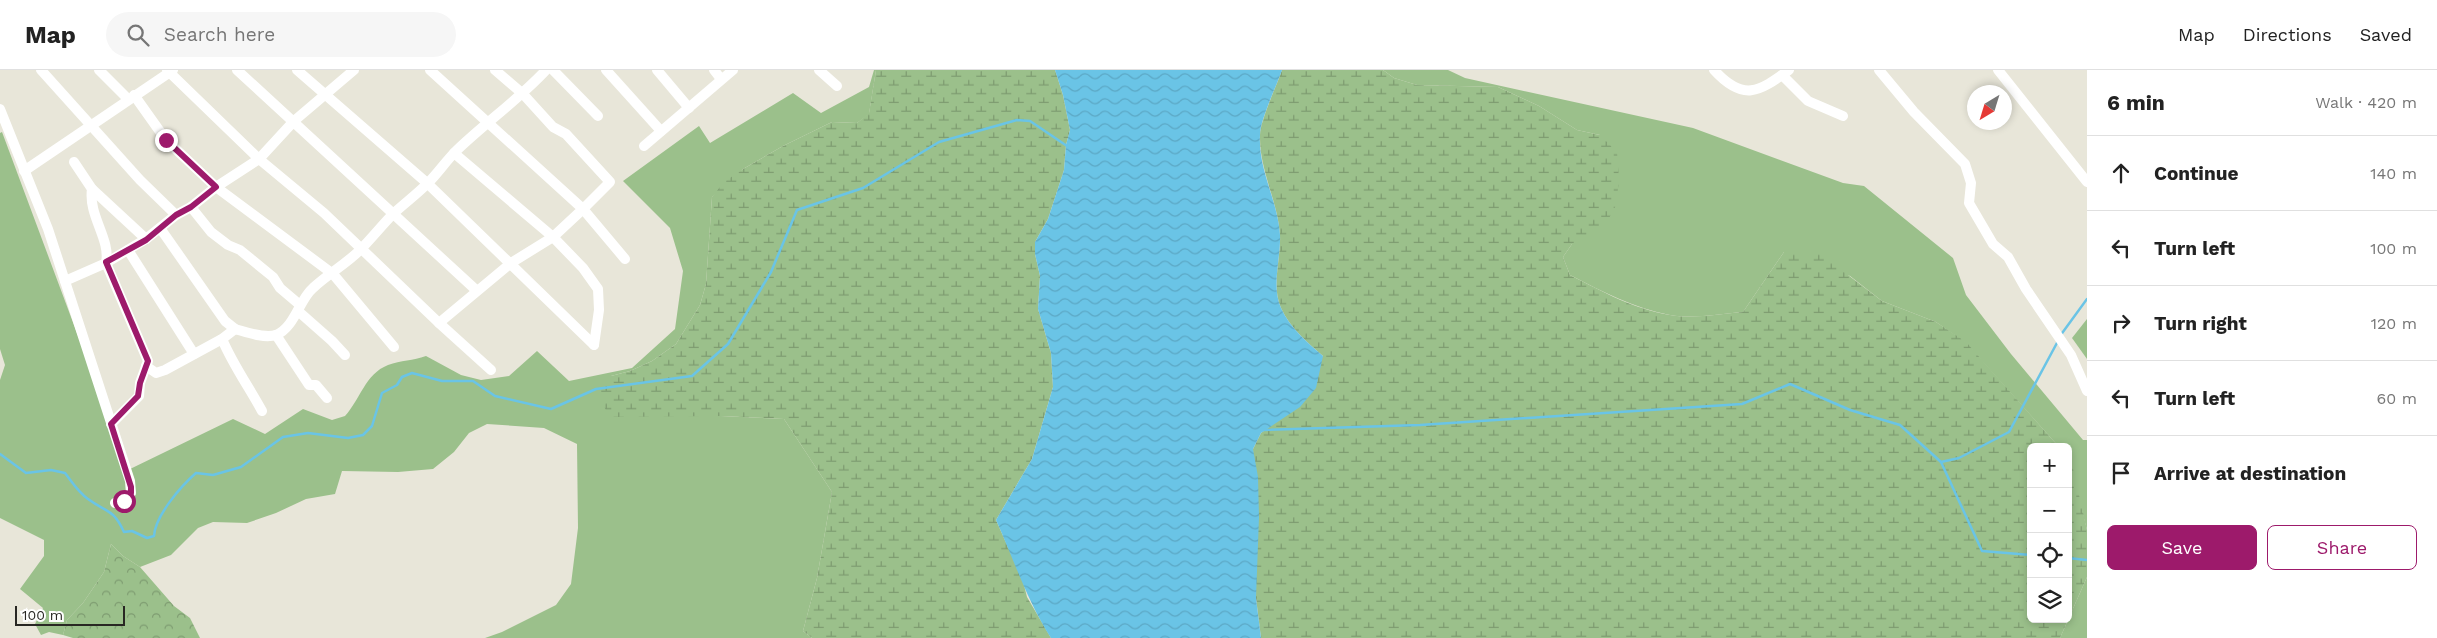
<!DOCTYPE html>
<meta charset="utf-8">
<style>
:root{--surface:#fff;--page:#f6f6f6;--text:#222;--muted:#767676;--line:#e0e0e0;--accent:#9d1a6b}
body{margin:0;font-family:"Work Sans",sans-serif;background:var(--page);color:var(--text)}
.controls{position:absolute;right:15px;bottom:15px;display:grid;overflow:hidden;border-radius:8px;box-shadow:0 2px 8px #0003}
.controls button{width:45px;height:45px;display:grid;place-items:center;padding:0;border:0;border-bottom:1px solid var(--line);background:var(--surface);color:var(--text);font:25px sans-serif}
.compass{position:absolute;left:1967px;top:15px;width:45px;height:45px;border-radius:50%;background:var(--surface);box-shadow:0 2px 8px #0003;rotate:218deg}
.scale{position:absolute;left:15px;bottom:12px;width:110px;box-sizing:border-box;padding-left:5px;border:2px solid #282723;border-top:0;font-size:14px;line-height:18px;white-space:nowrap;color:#282723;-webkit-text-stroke:4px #fff;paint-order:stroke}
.stop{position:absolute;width:15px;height:15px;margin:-11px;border:4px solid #9d1a6b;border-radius:50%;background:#fff}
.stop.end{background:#9d1a6b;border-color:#fff;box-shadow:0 1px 5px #0008}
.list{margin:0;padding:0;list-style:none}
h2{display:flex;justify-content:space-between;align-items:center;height:65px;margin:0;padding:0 20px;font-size:21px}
h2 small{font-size:16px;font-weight:400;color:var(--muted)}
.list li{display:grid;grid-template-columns:32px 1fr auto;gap:15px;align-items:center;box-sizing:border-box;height:75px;padding:0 20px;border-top:1px solid var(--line)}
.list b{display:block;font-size:19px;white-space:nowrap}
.list em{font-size:16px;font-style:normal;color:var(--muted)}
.actions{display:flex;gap:10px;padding:15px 20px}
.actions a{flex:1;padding:11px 0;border:1px solid var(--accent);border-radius:8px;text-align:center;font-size:18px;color:var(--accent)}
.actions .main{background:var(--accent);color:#fff}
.icon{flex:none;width:28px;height:28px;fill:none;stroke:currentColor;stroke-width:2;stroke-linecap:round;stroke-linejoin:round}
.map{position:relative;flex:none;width:2087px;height:568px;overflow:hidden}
header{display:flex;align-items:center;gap:30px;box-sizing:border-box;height:70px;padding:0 25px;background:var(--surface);border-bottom:1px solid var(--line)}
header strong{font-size:24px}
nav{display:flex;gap:28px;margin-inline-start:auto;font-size:18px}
.search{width:350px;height:45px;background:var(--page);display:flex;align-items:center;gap:12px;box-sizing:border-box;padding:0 18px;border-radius:28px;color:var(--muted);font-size:19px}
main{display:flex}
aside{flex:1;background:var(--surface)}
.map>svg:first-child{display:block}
.grass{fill:#9bc08b}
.forest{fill:url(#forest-crowns)}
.wetland{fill:url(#wetland-marsh)}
.water{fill:url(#water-waves)}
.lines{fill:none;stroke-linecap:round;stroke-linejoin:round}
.stream{stroke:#6ac4e6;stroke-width:2.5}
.minor{stroke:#fff;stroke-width:10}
.route{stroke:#9d1a6b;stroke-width:6}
</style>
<header>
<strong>Map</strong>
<div class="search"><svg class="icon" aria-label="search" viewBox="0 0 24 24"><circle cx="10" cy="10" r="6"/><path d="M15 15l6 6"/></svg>Search here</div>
<nav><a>Map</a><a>Directions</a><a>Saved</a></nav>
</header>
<main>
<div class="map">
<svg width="2087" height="568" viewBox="0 0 2087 568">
<defs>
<pattern id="forest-crowns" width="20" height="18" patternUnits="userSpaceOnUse" patternTransform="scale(1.25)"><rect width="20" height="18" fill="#9bc08b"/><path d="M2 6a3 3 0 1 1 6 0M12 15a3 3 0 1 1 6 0" fill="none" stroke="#7e9c71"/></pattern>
<pattern id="wetland-marsh" width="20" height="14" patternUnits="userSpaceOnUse" patternTransform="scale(1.25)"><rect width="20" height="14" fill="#9bc08b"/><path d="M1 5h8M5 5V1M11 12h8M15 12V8" fill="none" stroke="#7e9c71"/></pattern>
<pattern id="water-waves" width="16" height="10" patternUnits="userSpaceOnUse" patternTransform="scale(1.25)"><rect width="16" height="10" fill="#6ac4e6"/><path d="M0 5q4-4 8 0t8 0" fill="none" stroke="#5ca8c5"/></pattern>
</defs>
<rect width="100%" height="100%" fill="#e8e6d9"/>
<g class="grass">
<path d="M 874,0 L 876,0 L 869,44 L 857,53 L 832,52 L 783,76 L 743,99 L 712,127 L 706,214 L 700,235 L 676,274 L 652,291 L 630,301 L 611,306 L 721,346 L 784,349 L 832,422 L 817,508 L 803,561 L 812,568 L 485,568 L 502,562 L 556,535 L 571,514 L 578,458 L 577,374 L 544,358 L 487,354 L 469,363 L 454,382 L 433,399 L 398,402 L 342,401 L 335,424 L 306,429 L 276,443 L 247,453 L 213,452 L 198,458 L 171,485 L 140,497 L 123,486 L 111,474 L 104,502 L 83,533 L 67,550 L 63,565 L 49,562 L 41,565 L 35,554 L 43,538 L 20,519 L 44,486 L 44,470 L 0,448 L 0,310 L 5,295 L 0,279 L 0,63 L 2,62 L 128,400 L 233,349 L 265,364 L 303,339 L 332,350 L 345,346 C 360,330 365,304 388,295 C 401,290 413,291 426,286 L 461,305 L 481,310 L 509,306 L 537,281 L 569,311 L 632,298 L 675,259 L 683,201 L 670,158 L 623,111 L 699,56 L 710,73 L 793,23 L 821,43 L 869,17 Z"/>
<path d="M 1383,0 L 1448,0 L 1465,8 L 1693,58 L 1843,113 L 1864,116 L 1953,188 L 1966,225 L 2011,284 L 2083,370 L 2087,370 L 2087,460 L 2068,388 L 2068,377 L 2059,377 L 1966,273 L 1936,252 L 1882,231 L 1850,206 L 1784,182 L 1743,242 C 1720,244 1693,249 1670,245 C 1634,238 1603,222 1570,205 L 1563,187 L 1572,174 L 1600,65 L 1577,60 L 1539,36 L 1498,17 L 1417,15 L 1394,8 Z"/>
<path d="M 2087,249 L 2087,289 L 2072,268 Z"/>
<path d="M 2087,507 L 2087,568 L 2060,568 Z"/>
</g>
<path class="forest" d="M 111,474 L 123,486 L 140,497 L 174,536 L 190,548 L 200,568 L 73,568 L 63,565 L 67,550 L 83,533 L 104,502 Z"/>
<g class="wetland">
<path d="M 876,0 L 1055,0 L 1063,25 L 1070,60 L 1066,75 L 1064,100 L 1048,149 L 1035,172 L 1035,184 L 1040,206 L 1038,239 L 1051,283 L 1053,317 L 1032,389 L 996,450 L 1023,511 L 1027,527 L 1051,568 L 812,568 L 803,561 L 817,508 L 832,422 L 784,349 L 721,346 L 609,347 L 596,319 L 611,306 L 630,301 L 652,291 L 676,274 L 700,235 L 706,214 L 712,127 L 724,112 L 743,99 L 783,76 L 832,52 L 857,53 L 869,43 Z"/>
<path d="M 1282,0 L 1383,0 L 1394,8 L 1417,15 L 1498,17 L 1539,36 L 1577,60 L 1600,65 L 1617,82 L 1619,110 L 1616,135 L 1607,152 L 1572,174 L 1563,187 L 1570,205 C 1603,222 1634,239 1670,245 C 1693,249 1720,244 1743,242 L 1784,182 L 1818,182 L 1882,231 L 1936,252 L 1966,272 L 2059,377 L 2031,377 L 2031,549 L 2068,549 L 2068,388 L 2071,390 L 2087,460 L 2087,507 L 2060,568 L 1261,568 L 1256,528 L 1253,379 L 1261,363 L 1273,354 L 1323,286 C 1307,272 1290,258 1281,238 C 1271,216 1281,188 1280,166 C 1278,131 1259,100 1260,65 C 1260,51 1277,15 1282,0 Z"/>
</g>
<path class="water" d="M 1055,0 L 1282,0 C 1277,15 1260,50 1260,65 C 1258,100 1278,131 1280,165 C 1281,188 1271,216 1281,238 C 1290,258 1307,272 1323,286 L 1316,318 L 1300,337 L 1261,363 L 1253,379 L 1258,407 L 1259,447 L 1256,528 L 1261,568 L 1051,568 C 1027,531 1014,490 996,450 L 1032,389 L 1053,317 L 1051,283 L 1038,239 L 1040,206 L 1035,184 L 1035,172 L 1048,149 L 1064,100 L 1066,75 L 1070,60 L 1063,25 Z"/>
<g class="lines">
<g class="stream">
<path d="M 2060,266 L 2087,229"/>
<path d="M 1262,360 L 1420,355 L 1742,334 L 1790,314 L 1850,340 L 1900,355 L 1941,392 L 1982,481 L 2031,485"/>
<path d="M 0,384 L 26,403 L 51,400 L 65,403 C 72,412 78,422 88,429 C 107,443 113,438 124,462 L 132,461 L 147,468 L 154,466 C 155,446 181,416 196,403 L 213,405 L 241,397 L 283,367 L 308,363 L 348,368 L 363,365 L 372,356 L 382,323 L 397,315 L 402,307 L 412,303 L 442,311 L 473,311 L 495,326 L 551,339 L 596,319 L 692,306 L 728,274 L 771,202 L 797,140 L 863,118 L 939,72 L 1017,50 L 1030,51 L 1067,76"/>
<path d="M 1941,392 L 1959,388 L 2009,362 L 2058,271"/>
<path d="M 2068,488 L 2087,490"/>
</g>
<g class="minor">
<path d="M 41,0 L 140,110 L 176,145"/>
<path d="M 99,0 L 128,29"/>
<path d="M 167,0 L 259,89 L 324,143 L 439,253 L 511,193 L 553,167 L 583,139 L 430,0"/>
<path d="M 237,0 L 476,220"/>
<path d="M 297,0 L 427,113 L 594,275"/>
<path d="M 495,0 L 523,24 L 553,57 L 566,64 L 610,112 L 583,139 L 625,189"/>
<path d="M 553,0 L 598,46"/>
<path d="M 606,0 L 661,61"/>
<path d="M 657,0 L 689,38"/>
<path d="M 714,0 L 721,9"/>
<path d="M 819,0 L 837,16"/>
<path d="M 1714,0 C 1743,32 1759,22 1789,0"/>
<path d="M 1879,0 L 1914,42 L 1965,94 L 1971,113 L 1969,133 L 1993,174 L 2008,187 L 2026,219 L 2071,285 L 2087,321"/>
<path d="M 1998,0 L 2087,112"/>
<path d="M 1782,5 L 1808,31 L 1843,46"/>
<path d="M 134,25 L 166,70 L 216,117 L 333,204 L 394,277"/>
<path d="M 0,39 L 48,159 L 130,411 L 131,423 L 124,431 L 115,433"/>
<path d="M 644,76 L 733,0"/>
<path d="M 454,83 L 553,167 L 583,198 L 598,219 L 599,240 L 594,275"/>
<path d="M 74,92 L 92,119 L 146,169"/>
<path d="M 24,101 L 173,0"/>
<path d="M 92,119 C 88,146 111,169 106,193 L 148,291 L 140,313 L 139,326 L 111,354"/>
<path d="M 191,137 L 211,162 L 228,175 L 240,180 L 273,207 L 280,218 L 300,235"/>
<path d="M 160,158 L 225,251 L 235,259"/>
<path d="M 128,180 L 194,284"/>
<path d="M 65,211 L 106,193 L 146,169 L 176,145 L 191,137 L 216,117 L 259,89 L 294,51 L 354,0"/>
<path d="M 298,241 L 332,271 L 345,285"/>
<path d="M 439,253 L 491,300"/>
<path d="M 276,265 L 309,315 L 316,315 L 327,328"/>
<path d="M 222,269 C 233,295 249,317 262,341"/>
<path d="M 146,296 L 156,303 L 165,300 L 222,269 L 235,259 C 246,262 264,269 276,265 C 295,257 299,230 313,218 C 328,204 346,194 360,180 C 372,168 382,155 394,143 C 405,133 417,124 428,113 C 438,103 446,91 456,81 C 485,53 518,30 546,0"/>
</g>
</g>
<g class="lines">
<path class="route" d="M 124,431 L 131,423 L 131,417 L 111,354 L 138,326 L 140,313 L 148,291 L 106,192 L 146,170 L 176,145 L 191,137 L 216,117 L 166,70"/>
</g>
</svg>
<div class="controls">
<button>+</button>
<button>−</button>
<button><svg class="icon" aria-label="locate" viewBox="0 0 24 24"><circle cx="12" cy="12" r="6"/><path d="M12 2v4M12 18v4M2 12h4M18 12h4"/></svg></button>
<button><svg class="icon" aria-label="layers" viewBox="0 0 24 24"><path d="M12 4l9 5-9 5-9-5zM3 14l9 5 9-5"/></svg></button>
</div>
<svg class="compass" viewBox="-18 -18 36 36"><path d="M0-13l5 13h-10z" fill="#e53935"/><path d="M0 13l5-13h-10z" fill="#767676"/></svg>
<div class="scale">100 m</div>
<div class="stop" style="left:124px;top:431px"></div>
<div class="stop end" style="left:166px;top:70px"></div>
</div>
<aside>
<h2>6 min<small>Walk · 420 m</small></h2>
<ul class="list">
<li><svg class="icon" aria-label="ahead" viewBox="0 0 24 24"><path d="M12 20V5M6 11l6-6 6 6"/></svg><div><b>Continue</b></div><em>140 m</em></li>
<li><svg class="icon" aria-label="left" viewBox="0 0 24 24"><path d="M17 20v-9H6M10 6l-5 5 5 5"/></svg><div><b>Turn left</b></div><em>100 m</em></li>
<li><svg class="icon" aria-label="right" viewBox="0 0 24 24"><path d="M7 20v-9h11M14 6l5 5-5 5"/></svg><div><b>Turn right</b></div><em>120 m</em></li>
<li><svg class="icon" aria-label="left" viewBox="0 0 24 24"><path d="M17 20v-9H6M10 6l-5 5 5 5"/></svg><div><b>Turn left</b></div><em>60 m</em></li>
<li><svg class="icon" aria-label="arrive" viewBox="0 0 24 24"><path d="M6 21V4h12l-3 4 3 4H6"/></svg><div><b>Arrive at destination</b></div></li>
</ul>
<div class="actions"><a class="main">Save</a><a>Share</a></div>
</aside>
</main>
